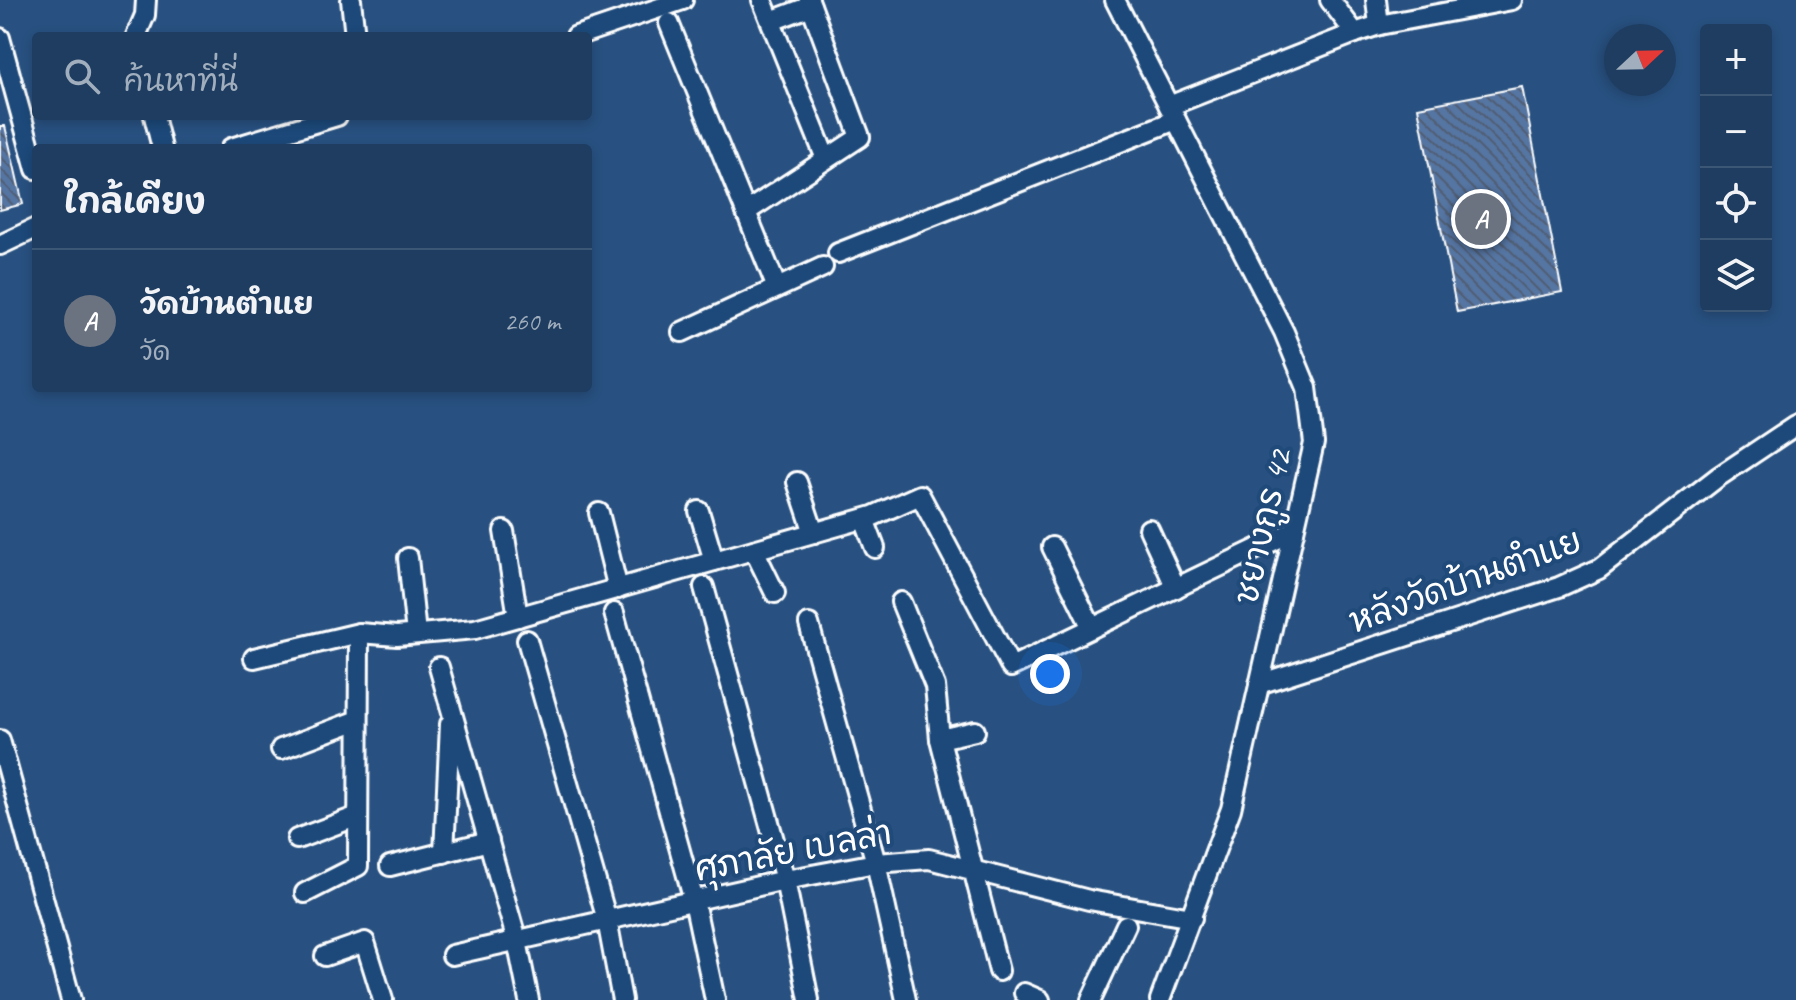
<!DOCTYPE html>
<html lang="th">
<meta charset="utf-8">
<style>
:root{--surface:#1e3d61;--page:#2b486a;--text:#f1f3f6;--muted:#a1aebd;--line:#3c5676;--accent:#ff9aa2}
body{margin:0;font-family:Caveat,"Playpen Sans Thai",sans-serif;background:var(--page);color:var(--text)}
.controls{position:absolute;right:24px;top:24px;display:grid;overflow:hidden;border-radius:8px;box-shadow:0 4px 12px #0003}
.controls button{width:72px;height:72px;display:grid;place-items:center;padding:0;border:0;border-bottom:2px solid var(--line);background:var(--surface);color:var(--text);font:40px sans-serif}
.compass{position:absolute;left:1604px;top:24px;width:72px;height:72px;border-radius:50%;background:var(--surface);box-shadow:0 4px 12px #0003;rotate:68deg}
.you{position:absolute;left:1050px;top:674px;width:28px;height:28px;margin:-20px;border:6px solid #fff;border-radius:50%;background:#1a73e8;box-shadow:0 0 0 12px #1a73e833}
.badge{display:grid;place-items:center;width:52px;height:52px;border-radius:50%;background:var(--accent);color:#fff;font-size:26px;font-weight:700}
.pin{position:absolute;translate:-50% -50%;border:4px solid #fff;box-shadow:0 2px 8px #0006}
.list{margin:0;padding:0;list-style:none}
h2{display:flex;justify-content:space-between;align-items:center;height:104px;margin:0;padding:0 32px;font-size:34px}
h2 small{font-size:26px;font-weight:400;color:var(--muted)}
.list li{display:grid;grid-template-columns:52px 1fr auto;gap:24px;align-items:center;box-sizing:border-box;height:144px;padding:0 32px;border-top:2px solid var(--line)}
.list b{display:block;font-size:30px;white-space:nowrap}
.list p{margin:0;font-size:26px;white-space:nowrap;color:var(--muted)}
.list em{font-size:26px;font-style:normal;color:var(--muted)}
.icon{flex:none;width:44px;height:44px;fill:none;stroke:currentColor;stroke-width:2;stroke-linecap:round;stroke-linejoin:round}
.map{position:relative;flex:none;width:1796px;height:1000px;overflow:hidden}
.search{position:absolute;background:var(--surface);box-shadow:0 4px 12px #0003;left:32px;top:32px;width:560px;height:88px;display:flex;align-items:center;gap:20px;box-sizing:border-box;padding:0 28px;border-radius:8px;color:var(--muted);font-size:30px}
.panel{position:absolute;background:var(--surface);box-shadow:0 4px 12px #0003;left:32px;top:144px;width:560px;height:248px;border-radius:8px}
.map>svg:first-child{display:block}
.building{fill:url(#building-back-hatch);stroke:#fff;stroke-width:2}
.lines{fill:none;stroke-linecap:round;stroke-linejoin:round}
.minor-casing{stroke:#fff;stroke-width:24}
.minor{stroke:#1f4a7a;stroke-width:18}
.labels{text-anchor:middle;stroke-width:8;stroke-linejoin:round;paint-order:stroke}
.street-label{font-size:34px;fill:#fff;stroke:#1f4a7a}
</style>
<div class="map">
<svg width="1796" height="1000" viewBox="0 0 1796 1000">
<defs>
<pattern id="building-back-hatch" width="6" height="6" patternUnits="userSpaceOnUse" patternTransform="scale(2)"><rect width="6" height="6" fill="#5574a2"/><path d="M-1 5l2 2M0 0l6 6M5-1l2 2" fill="none" stroke="#505e73"/></pattern>
</defs>
<rect width="100%" height="100%" fill="#285181"/>
<filter id="ink" filterUnits="userSpaceOnUse"><feTurbulence type="fractalNoise" baseFrequency=".0125" numOctaves="2"/><feDisplacementMap in="SourceGraphic" scale="16" xChannelSelector="R" yChannelSelector="G"/><feConvolveMatrix kernelMatrix="1 2 1 2 8 2 1 2 1" color-interpolation-filters="sRGB"/></filter>
<g filter="url(#ink)">
<g class="building">
<path d="M 1522,87 L 1562,292 L 1457,312 L 1418,107 Z"/>
<path d="M 0,126 L 5,126 L 23,204 L 0,210 Z"/>
</g>
<g class="lines">
<g class="minor-casing">
<g id="minor">
<path d="M 351,0 L 355,36"/>
<path d="M 762,0 L 826,159"/>
<path d="M 1115,0 L 1284,332 L 1307,388 L 1314,443 L 1231,809 L 1160,1000"/>
<path d="M 1330,0 L 1355,33 L 1379,25 L 1512,0"/>
<path d="M 1376,0 L 1379,25"/>
<path d="M 771,21 L 811,6"/>
<path d="M 669,23 L 777,288"/>
<path d="M 136,36 L 145,15 L 146,0"/>
<path d="M 576,36 L 683,0"/>
<path d="M 0,38 L 36,169"/>
<path d="M 1169,106 L 1355,33"/>
<path d="M 154,116 L 162,148"/>
<path d="M 231,148 L 337,116"/>
<path d="M 746,212 L 860,137 L 809,0"/>
<path d="M 0,245 L 36,228"/>
<path d="M 838,253 L 1176,120"/>
<path d="M 682,332 L 823,267"/>
<path d="M 797,482 L 814,533"/>
<path d="M 699,511 L 714,561"/>
<path d="M 599,513 L 618,589"/>
<path d="M 864,519 L 875,548"/>
<path d="M 1149,529 L 1176,588"/>
<path d="M 504,531 L 518,617"/>
<path d="M 1052,547 L 1092,628"/>
<path d="M 754,550 L 775,593"/>
<path d="M 408,558 L 416,634"/>
<path d="M 704,587 L 785,880 L 809,1000"/>
<path d="M 901,602 L 935,686 L 940,739 L 999,971"/>
<path d="M 614,613 L 694,901 L 715,1000"/>
<path d="M 809,624 L 876,863 L 906,1000"/>
<path d="M 527,640 L 607,920 L 622,1000"/>
<path d="M 254,658 L 359,633 L 397,636 L 475,629 L 873,516 L 920,495 L 1011,667 L 1294,531"/>
<path d="M 439,667 L 517,941 L 529,1000"/>
<path d="M 1259,684 L 1559,587 L 1599,569 L 1718,477 L 1796,425"/>
<path d="M 940,739 L 975,731"/>
<path d="M 0,740 L 71,1000"/>
<path d="M 281,749 L 358,720"/>
<path d="M 297,839 L 358,816"/>
<path d="M 444,853 L 450,724"/>
<path d="M 390,866 L 489,841"/>
<path d="M 305,893 L 358,866 L 359,633"/>
<path d="M 452,955 L 785,880 L 876,863 L 929,859 L 1089,900 L 1192,918"/>
<path d="M 325,956 L 365,942 L 383,1000"/>
<path d="M 1024,993 L 1040,1000"/>
<path d="M 1091,1000 L 1126,925"/>
</g>
</g>
<use href="#minor" class="minor"/>
</g>
</g>
<g class="labels">
<g class="street-label">
<text transform="translate(1262 527) rotate(-77)" y="12">ชยางกูร 42</text>
<text transform="translate(1465 580) rotate(-20)" y="12">หลังวัดบ้านตำแย</text>
<text transform="translate(793 850) rotate(-11)" y="12">ศุภาลัย เบลล่า</text>
</g>
</g>
</svg>
<div class="controls">
<button>+</button>
<button>−</button>
<button><svg class="icon" aria-label="locate" viewBox="0 0 24 24"><circle cx="12" cy="12" r="6"/><path d="M12 2v4M12 18v4M2 12h4M18 12h4"/></svg></button>
<button><svg class="icon" aria-label="layers" viewBox="0 0 24 24"><path d="M12 4l9 5-9 5-9-5zM3 14l9 5 9-5"/></svg></button>
</div>
<svg class="compass" viewBox="-18 -18 36 36"><path d="M0-13l5 13h-10z" fill="#e53935"/><path d="M0 13l5-13h-10z" fill="#a1aebd"/></svg>
<div class="you"></div>
<div class="pin badge" style="left:1481px;top:219px;background:#6b7280">A</div>
<div class="search"><svg class="icon" aria-label="search" viewBox="0 0 24 24"><circle cx="10" cy="10" r="6"/><path d="M15 15l6 6"/></svg>ค้นหาที่นี่</div>
<section class="panel">
<h2>ใกล้เคียง<small></small></h2>
<ul class="list">
<li><span class="badge" style="background:#6b7280">A</span><div><b>วัดบ้านตำแย</b><p>วัด</p></div><em>260 m</em></li>
</ul>
</section>
</div>
